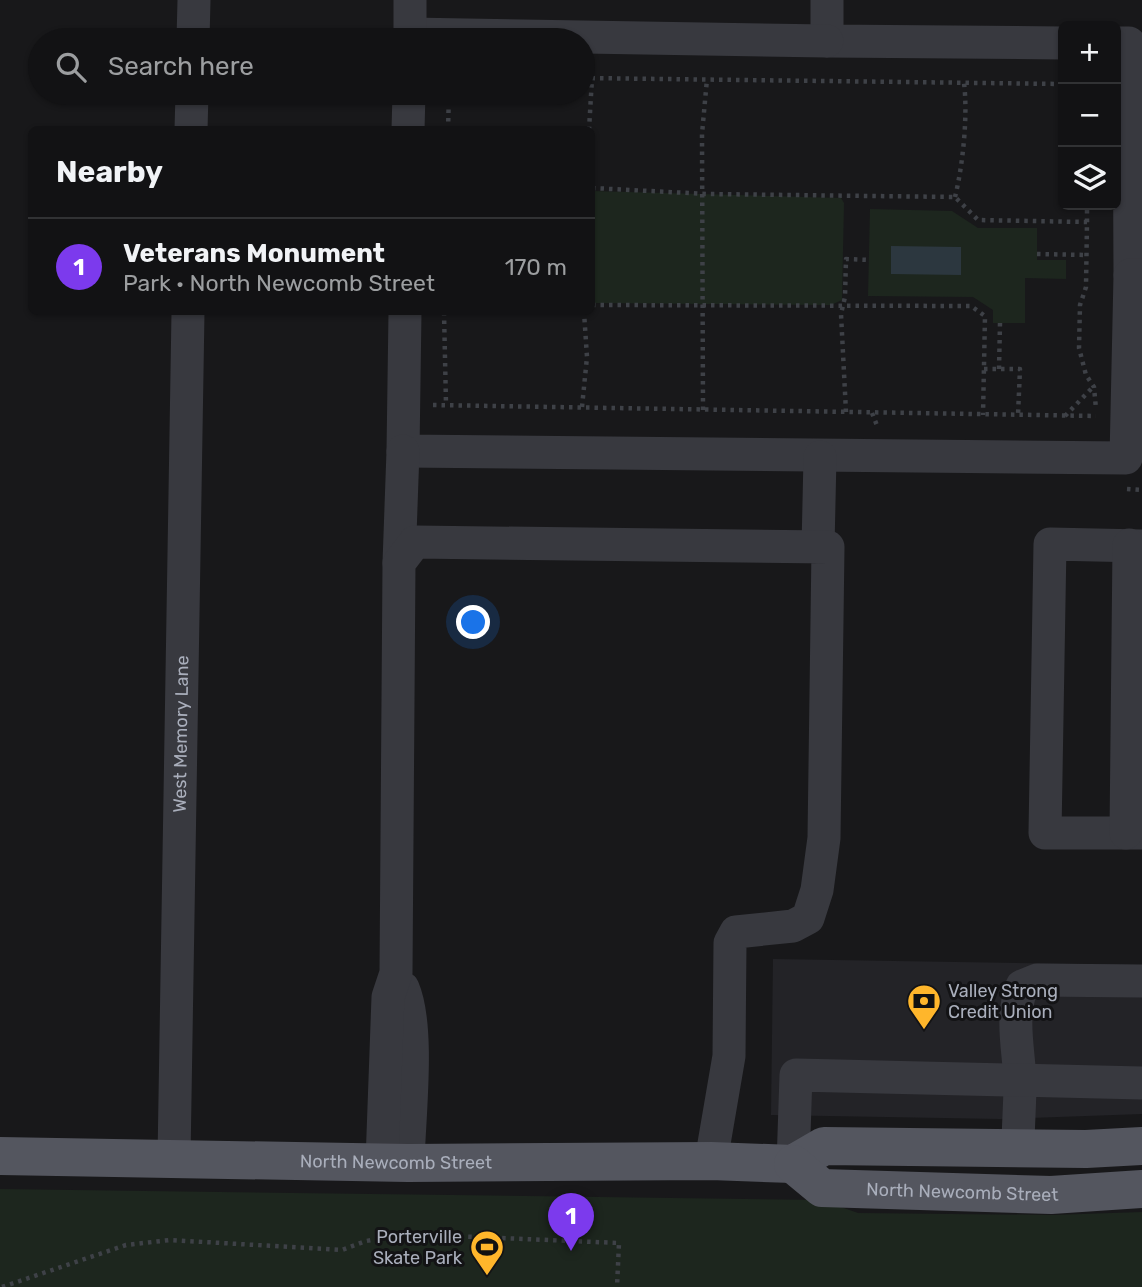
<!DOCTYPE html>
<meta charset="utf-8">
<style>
:root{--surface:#121214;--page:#1b1b1d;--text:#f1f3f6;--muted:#9c9ea0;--line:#313234;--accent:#7c3aed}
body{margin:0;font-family:Rubik,sans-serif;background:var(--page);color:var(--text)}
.controls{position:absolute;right:21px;top:21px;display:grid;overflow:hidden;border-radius:10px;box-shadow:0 2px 5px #0004}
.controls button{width:63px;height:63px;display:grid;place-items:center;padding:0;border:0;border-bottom:2px solid var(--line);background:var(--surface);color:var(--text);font:35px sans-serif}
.you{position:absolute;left:474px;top:623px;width:24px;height:24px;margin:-18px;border:5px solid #fff;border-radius:50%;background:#1a73e8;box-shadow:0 0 0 10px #1a73e833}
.badge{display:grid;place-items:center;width:46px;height:46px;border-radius:50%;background:var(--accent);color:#fff;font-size:23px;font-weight:700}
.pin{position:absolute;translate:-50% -58px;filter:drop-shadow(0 2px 4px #0008)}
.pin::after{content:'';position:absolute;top:37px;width:24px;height:21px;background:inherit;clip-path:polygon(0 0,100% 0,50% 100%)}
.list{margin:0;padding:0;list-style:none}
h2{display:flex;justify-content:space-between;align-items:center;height:91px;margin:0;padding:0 28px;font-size:30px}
h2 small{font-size:23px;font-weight:400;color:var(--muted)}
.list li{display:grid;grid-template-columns:46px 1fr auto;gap:21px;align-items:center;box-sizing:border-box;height:98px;padding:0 28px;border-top:2px solid var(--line)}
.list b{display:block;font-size:26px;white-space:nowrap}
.list p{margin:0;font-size:23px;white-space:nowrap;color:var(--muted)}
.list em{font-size:23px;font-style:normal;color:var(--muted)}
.icon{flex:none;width:38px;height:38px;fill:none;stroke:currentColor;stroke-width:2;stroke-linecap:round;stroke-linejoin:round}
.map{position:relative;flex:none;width:1142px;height:1287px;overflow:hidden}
.search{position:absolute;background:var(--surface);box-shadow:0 2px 5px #0004;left:28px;top:28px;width:567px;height:77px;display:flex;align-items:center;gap:18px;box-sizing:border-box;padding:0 24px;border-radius:38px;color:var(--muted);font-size:26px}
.panel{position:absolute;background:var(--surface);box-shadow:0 2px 5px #0004;left:28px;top:126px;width:567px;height:189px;border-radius:10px}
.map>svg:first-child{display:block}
.built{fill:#232327}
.green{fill:#1d261e}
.water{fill:#2c373f}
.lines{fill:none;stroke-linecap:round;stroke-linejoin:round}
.path{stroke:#3e4147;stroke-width:4.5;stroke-dasharray:3.5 5;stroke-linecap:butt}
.minor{stroke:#38393f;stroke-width:33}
.major{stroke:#54565f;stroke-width:38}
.labels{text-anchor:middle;stroke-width:6;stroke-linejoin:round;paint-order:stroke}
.street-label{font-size:18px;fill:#a9aebb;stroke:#131315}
.poi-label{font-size:18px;fill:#a9aebb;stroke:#131315;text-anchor:start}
</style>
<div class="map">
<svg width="1142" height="1287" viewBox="0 0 1142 1287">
<rect width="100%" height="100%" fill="#18181a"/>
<path class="built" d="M 773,959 L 1142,965 L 1142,1114 L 1000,1119 L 771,1115 Z"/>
<g class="green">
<path d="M 592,191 L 841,198 L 844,203 L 842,300 L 831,305 L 592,303 Z"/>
<path d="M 870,209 L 952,211 L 978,228 L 1037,228 L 1037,260 L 1066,260 L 1066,279 L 1025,278 L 1025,323 L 993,323 L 993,310 L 973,297 L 868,296 Z"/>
<path d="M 0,1189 L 821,1200 L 858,1213 L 1053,1215 L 1142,1212 L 1142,1287 L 0,1287 Z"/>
</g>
<path class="water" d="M 891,246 L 961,247 L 961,275 L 891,274 Z"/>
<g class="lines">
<g class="path">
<path d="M 583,78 L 1063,84"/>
<path d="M 448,130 L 449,93"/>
<path d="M 589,130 L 592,78"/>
<path d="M 592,188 L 708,194 L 955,197 L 978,220 L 1087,222 L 1086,287 L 1080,305 L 1079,348 L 1086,375 L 1094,387 L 1096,409"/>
<path d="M 955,197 C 963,165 968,115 964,83"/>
<path d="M 1087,222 L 1087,205"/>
<path d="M 1037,254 L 1087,255"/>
<path d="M 592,305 L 971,306 L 985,316 L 983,415"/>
<path d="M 444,312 L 446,404"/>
<path d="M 984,369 L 1020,369 L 1018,415"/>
<path d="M 999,369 L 1000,323"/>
<path d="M 433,405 L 1096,416"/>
<path d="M 582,407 L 587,357 L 584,312"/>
<path d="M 703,410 L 702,134 L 707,79"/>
<path d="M 846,412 L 841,314 L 845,297 L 846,259 L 869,260"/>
<path d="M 872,413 L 878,428"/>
<path d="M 1065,416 L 1093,387"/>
<path d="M 1127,489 L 1142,490"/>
<path d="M 2,1287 L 126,1245 L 170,1240 L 342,1250 L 366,1241 L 405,1234 L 619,1243 L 617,1287"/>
</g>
<g class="minor">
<path d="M 827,0 L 827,41 L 1063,43"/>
<path d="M 410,34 L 827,41"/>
<path d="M 193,40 L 194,0"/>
<path d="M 410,40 L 410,0"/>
<path d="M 1116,43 L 1129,43 L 1130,275"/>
<path d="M 191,130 L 192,93"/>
<path d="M 408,130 L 409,93"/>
<path d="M 405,312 L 403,451 L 1126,458 L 1130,275 L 1142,275"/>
<path d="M 1142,546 L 1050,544 L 1045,833 L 1142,833"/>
<path d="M 818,547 L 820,457"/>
<path d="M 399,563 L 403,451"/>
<path d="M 1126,833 L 1129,545"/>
<path d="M 403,988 C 420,1027 409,1118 408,1163"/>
<path d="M 1018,1148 C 1018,1126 1020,1104 1020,1083 C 1019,1049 1010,1019 1022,986 L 1037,980 L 1142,981"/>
<path id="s1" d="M 174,1158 L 188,312"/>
<path d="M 382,1162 L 388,997 L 396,973 L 399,563 L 415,542 L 828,547 L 824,838 L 817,890 L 808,918 L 793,926 L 736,932 L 730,943 L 729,1056 L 711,1161"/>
<path d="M 793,1164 L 796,1075 L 1142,1083"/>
</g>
<g class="major">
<path id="s2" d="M 0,1156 L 408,1163 L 711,1161 L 793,1164 L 824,1146 L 1086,1149 L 1142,1146"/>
<path id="s3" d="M 793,1164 L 822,1188 L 1051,1195 L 1142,1189"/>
</g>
</g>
<defs>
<g id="bank-pin" transform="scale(1.75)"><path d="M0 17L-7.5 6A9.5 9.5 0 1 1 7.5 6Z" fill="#ffb62b" stroke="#131315"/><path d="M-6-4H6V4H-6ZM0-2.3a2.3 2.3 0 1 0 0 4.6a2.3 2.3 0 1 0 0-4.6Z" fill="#111"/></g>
<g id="stadium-pin" transform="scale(1.75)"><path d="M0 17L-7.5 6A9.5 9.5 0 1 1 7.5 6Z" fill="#ffb62b" stroke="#131315"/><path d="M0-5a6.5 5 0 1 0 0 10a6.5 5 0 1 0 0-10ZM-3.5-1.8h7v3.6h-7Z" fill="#111"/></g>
</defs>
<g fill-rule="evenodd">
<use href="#bank-pin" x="924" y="1001"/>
<use href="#stadium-pin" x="487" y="1247"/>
</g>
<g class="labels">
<g class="street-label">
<text dy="6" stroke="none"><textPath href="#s1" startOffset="424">West Memory Lane</textPath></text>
<text dy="6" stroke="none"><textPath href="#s2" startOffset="396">North Newcomb Street</textPath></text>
<text dy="6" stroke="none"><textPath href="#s3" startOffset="178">North Newcomb Street</textPath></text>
</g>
<g class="poi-label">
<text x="948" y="997">Valley Strong<tspan x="948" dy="21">Credit Union</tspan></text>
<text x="462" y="1243" text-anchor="end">Porterville<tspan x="462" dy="21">Skate Park</tspan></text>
</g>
</g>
</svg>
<div class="controls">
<button>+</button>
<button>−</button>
<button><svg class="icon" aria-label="layers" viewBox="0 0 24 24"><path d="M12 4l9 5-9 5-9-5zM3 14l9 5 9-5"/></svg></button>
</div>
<div class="you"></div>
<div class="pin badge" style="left:571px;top:1251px">1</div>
<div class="search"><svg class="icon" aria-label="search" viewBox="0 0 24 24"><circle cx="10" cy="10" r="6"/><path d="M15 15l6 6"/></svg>Search here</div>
<section class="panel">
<h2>Nearby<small></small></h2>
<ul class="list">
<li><span class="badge">1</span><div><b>Veterans Monument</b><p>Park · North Newcomb Street</p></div><em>170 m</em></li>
</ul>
</section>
</div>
